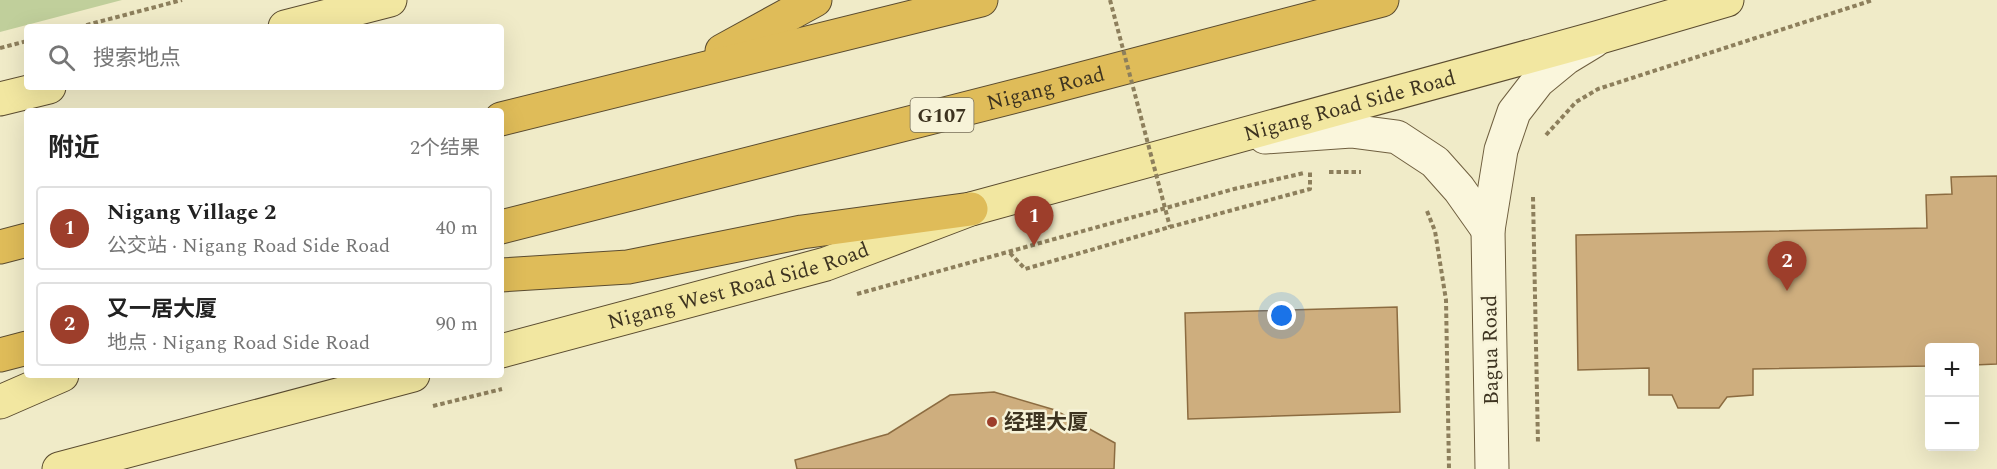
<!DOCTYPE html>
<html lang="zh">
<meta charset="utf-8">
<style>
:root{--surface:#fff;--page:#f6f6f6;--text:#222;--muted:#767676;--line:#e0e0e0;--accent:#9d3e2b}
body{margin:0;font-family:Spectral,"Noto Sans SC",serif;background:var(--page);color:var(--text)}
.controls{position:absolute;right:18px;bottom:18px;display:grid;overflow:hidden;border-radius:6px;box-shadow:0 6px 24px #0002}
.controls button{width:54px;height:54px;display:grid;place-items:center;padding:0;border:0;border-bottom:2px solid var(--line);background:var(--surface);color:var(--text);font:30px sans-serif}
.you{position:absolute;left:1282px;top:316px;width:21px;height:21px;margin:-15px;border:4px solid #fff;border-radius:50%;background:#1a73e8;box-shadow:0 0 0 9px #1a73e833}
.badge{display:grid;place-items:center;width:39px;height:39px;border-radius:50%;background:var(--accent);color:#fff;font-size:20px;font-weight:700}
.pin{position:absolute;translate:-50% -50px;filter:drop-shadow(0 2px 3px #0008)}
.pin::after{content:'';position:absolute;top:32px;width:21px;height:18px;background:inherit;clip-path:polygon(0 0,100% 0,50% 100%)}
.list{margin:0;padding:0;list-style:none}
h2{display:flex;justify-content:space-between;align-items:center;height:78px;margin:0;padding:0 24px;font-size:26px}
h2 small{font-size:20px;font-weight:400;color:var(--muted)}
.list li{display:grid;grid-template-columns:39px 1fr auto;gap:18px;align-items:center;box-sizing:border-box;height:84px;margin:0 12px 12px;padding:0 12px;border:2px solid var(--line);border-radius:6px}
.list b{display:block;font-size:22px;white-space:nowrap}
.list p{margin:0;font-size:20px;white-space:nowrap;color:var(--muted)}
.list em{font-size:20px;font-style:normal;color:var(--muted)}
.icon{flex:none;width:33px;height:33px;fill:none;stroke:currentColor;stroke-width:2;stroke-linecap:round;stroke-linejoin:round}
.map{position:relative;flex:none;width:1997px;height:469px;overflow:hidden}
.search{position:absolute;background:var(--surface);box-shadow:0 6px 24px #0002;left:24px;top:24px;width:480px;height:66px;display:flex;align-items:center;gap:15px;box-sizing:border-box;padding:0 21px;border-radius:6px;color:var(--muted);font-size:22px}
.panel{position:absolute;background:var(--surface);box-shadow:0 6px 24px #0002;left:24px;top:108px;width:480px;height:270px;border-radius:6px}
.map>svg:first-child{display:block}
.green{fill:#c0cf9b}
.building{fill:#ceae7e;stroke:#8c6c41;stroke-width:1.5}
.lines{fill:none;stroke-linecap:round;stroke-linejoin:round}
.secondary-casing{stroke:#6f5f3f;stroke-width:35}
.primary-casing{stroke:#5b4c30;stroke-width:35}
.highway-casing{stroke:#5b4c30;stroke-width:35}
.path{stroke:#8d7f5c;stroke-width:4;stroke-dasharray:4.5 3;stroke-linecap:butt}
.secondary{stroke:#faf6dc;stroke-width:33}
.primary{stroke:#f2e7a1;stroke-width:33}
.highway{stroke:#dfbc59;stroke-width:33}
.path-bridge{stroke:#8d7f5c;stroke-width:4;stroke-dasharray:4.5 3;stroke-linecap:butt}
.poi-dot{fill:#9d3e2b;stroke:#f7f3d8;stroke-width:2}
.labels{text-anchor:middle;stroke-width:5;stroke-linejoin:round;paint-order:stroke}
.shield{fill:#f7f3d8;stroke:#756d57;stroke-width:1.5}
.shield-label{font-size:20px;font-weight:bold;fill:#3d3320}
.street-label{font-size:21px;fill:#3d3320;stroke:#f7f3d8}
.poi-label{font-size:21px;font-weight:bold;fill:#3d3320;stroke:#f7f3d8;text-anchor:start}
</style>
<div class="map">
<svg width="1997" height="469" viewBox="0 0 1997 469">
<rect width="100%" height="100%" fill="#f0ebc8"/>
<path class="green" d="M 0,0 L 122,0 L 0,32 Z"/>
<g class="building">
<path d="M 1997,176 L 1997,364 L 1974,365 L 1974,348 L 1929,348 L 1929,366 L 1753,369 L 1753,395 L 1727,397 L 1719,408 L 1678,408 L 1672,395 L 1649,395 L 1649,368 L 1578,370 L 1576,235 L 1927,228 L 1926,195 L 1952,194 L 1951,177 Z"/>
<path d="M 1397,307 L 1400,412 L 1188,419 L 1185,313 Z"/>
<path d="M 994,392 L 1055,410 L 1115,443 L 1114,469 L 797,469 L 795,460 L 888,434 L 950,395 Z"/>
</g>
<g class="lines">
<g class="secondary-casing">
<g id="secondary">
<path d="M 1265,137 L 1351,131 L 1397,137 L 1435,162 L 1459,189 L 1488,230"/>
<path d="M 1492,469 L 1488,230 L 1501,150 L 1514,112 L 1538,81 L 1566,58 L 1594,41"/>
</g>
</g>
<g class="primary-casing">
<g id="primary">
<path d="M 285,27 L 390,0"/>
<path d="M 0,99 L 49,87"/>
<path id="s1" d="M 501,351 L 826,264 L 971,209 L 1600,37 L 1727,0"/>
<path d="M 0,402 L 62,375"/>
<path d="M 59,469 L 413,375"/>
</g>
</g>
<g class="highway-casing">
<g id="highway">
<path d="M 722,51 L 815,0"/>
<path d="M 501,119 L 981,0"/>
<path id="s2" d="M 501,227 L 1043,89 L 1382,0"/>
<path d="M 0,247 L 27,240"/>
<path d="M 501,275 L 628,267 L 802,232 L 971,209"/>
<path d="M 0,355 L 27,348"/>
</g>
</g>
<g class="path">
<path d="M 79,27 L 182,0"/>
<path d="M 0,48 L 27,41"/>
<path d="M 1546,135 L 1576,102 L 1598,89 L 1873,0"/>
<path d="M 1329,172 L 1361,172"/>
<path d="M 1533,197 L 1538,444"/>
<path d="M 1427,211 L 1435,231 L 1446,300 L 1449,469"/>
<path d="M 1010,253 L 1025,269 L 1170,227 L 1310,189 L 1310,172"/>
<path d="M 857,294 L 1234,189 L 1304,173"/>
<path d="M 433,406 L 502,389"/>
</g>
<use href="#secondary" class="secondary"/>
<use href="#primary" class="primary"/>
<use href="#highway" class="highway"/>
<path class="path-bridge" d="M 1110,0 L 1170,227"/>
</g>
<circle class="poi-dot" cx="992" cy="422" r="6"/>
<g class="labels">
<rect class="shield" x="910.5" y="98" width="63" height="34" rx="4.5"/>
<g class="shield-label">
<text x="942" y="122">G107</text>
</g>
<g class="street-label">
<text dy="7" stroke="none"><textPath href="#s2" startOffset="562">Nigang Road</textPath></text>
<text dy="7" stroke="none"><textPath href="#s1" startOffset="884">Nigang Road Side Road</textPath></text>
<text dy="7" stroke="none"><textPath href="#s1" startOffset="246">Nigang West Road Side Road</textPath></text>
<text transform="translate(1490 350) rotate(-91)" y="7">Bagua Road</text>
</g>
<g class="poi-label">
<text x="1004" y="429">经理大厦</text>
</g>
</g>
</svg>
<div class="controls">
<button>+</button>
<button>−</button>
</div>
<div class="you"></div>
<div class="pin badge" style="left:1034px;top:246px">1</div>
<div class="pin badge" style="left:1787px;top:291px">2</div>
<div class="search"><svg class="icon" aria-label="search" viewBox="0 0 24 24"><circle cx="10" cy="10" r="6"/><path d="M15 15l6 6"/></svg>搜索地点</div>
<section class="panel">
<h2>附近<small>2个结果</small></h2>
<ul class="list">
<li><span class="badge">1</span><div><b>Nigang Village 2</b><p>公交站 · Nigang Road Side Road</p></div><em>40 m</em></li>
<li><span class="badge">2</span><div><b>又一居大厦</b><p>地点 · Nigang Road Side Road</p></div><em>90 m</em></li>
</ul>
</section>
</div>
